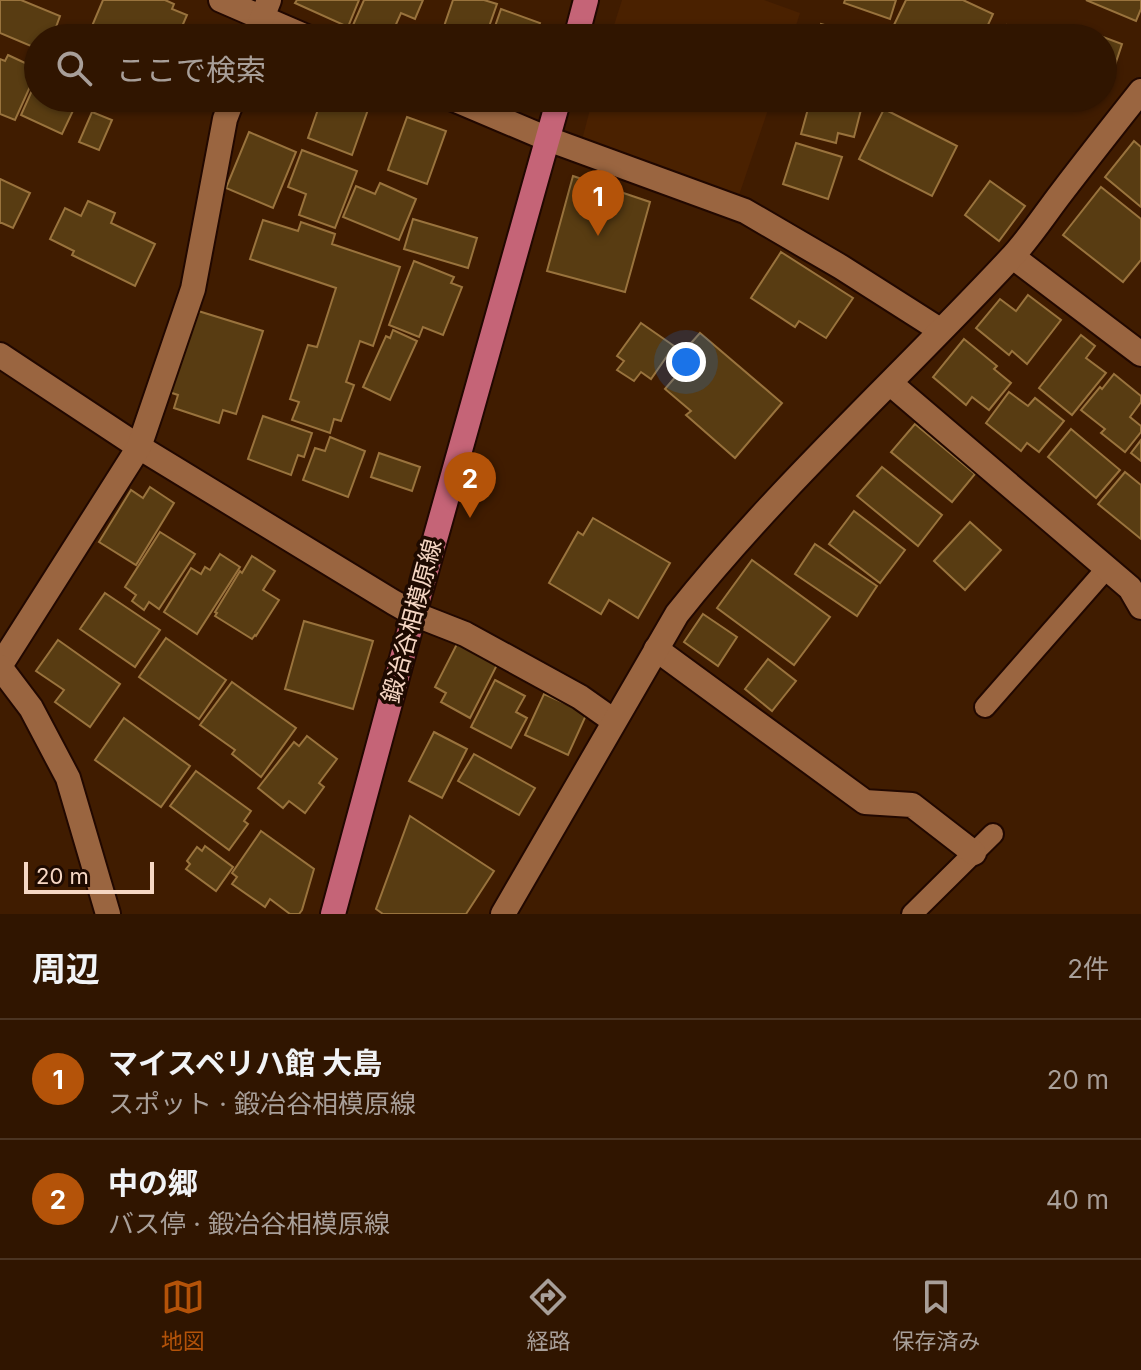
<!DOCTYPE html>
<html lang="ja">
<meta charset="utf-8">
<style>
:root{--surface:#301500;--page:#381e0a;--text:#f1f3f6;--muted:#a89f99;--line:#4b3422;--accent:#b45309}
body{margin:0;font-family:Inter,"Noto Sans JP",sans-serif;background:var(--page);color:var(--text)}
.scale{position:absolute;left:24px;bottom:20px;width:130px;box-sizing:border-box;padding-left:8px;border:4px solid #f6d7c4;border-top:0;font-size:22px;line-height:28px;white-space:nowrap;color:#f6d7c4;-webkit-text-stroke:6px #1e0a00;paint-order:stroke}
.you{position:absolute;left:686px;top:362px;width:28px;height:28px;margin:-20px;border:6px solid #fff;border-radius:50%;background:#1a73e8;box-shadow:0 0 0 12px #1a73e833}
.badge{display:grid;place-items:center;width:52px;height:52px;border-radius:50%;background:var(--accent);color:#fff;font-size:26px;font-weight:700}
.pin{position:absolute;translate:-50% -66px;filter:drop-shadow(0 2px 4px #0008)}
.pin::after{content:'';position:absolute;top:42px;width:28px;height:24px;background:inherit;clip-path:polygon(0 0,100% 0,50% 100%)}
.list{margin:0;padding:0;list-style:none}
h2{display:flex;justify-content:space-between;align-items:center;height:104px;margin:0;padding:0 32px;font-size:34px}
h2 small{font-size:26px;font-weight:400;color:var(--muted)}
.list li{display:grid;grid-template-columns:52px 1fr auto;gap:24px;align-items:center;box-sizing:border-box;height:120px;padding:0 32px;border-top:2px solid var(--line)}
.list b{display:block;font-size:30px;white-space:nowrap}
.list p{margin:0;font-size:26px;white-space:nowrap;color:var(--muted)}
.list em{font-size:26px;font-style:normal;color:var(--muted)}
.icon{flex:none;width:44px;height:44px;fill:none;stroke:currentColor;stroke-width:2;stroke-linecap:round;stroke-linejoin:round}
.map{position:relative;flex:none;width:1141px;height:914px;overflow:hidden}
.search{position:absolute;background:var(--surface);box-shadow:0 2px 6px #0004;left:24px;right:24px;top:24px;height:88px;display:flex;align-items:center;gap:20px;box-sizing:border-box;padding:0 28px;border-radius:44px;color:var(--muted);font-size:30px}
.sheet{height:344px;background:var(--surface)}
nav{display:flex;justify-content:space-around;align-items:center;box-sizing:border-box;height:112px;border-top:2px solid var(--line);background:var(--surface);font-size:22px;color:var(--muted)}
nav a{display:grid;justify-items:center;gap:4px}
nav .on{color:var(--accent)}
.map>svg:first-child{display:block}
.built{fill:#4a2100}
.building{fill:#583c12;stroke:#99733d;stroke-width:2}
.lines{fill:none;stroke-linecap:round;stroke-linejoin:round}
.lane-casing{stroke:#210800;stroke-width:24}
.street-casing{stroke:#210800;stroke-width:28}
.primary-casing{stroke:#210800;stroke-width:28}
.lane{stroke:#9a6540;stroke-width:20}
.street{stroke:#9a6540;stroke-width:24}
.primary{stroke:#c56477;stroke-width:24}
.labels{text-anchor:middle;stroke-width:7;stroke-linejoin:round;paint-order:stroke}
.street-label{font-size:24px;fill:#f6d7c4;stroke:#1e0a00}
</style>
<div class="map">
<svg width="1141" height="914" viewBox="0 0 1141 914">
<rect width="100%" height="100%" fill="#401c00"/>
<g class="built">
<path d="M 622,0 L 764,0 L 800,13 L 792,38 L 610,38 Z"/>
<path d="M 593,98 L 772,98 L 738,198 L 581,144 Z"/>
</g>
<g class="building">
<path d="M 0,0 L 21,0 L 60,16 L 52,38 L 38,38 L 38,49 L 0,33 Z"/>
<path d="M 103,0 L 165,0 L 174,4 L 172,9 L 187,15 L 177,38 L 118,38 L 92,26 Z"/>
<path d="M 297,0 L 359,0 L 348,27 L 295,3 Z"/>
<path d="M 364,0 L 423,0 L 415,19 L 401,13 L 390,38 L 364,38 L 350,32 Z"/>
<path d="M 453,0 L 484,0 L 497,4 L 485,38 L 440,38 Z"/>
<path d="M 845,0 L 896,0 L 890,19 L 844,3 Z"/>
<path d="M 906,0 L 963,0 L 993,14 L 982,38 L 911,38 L 892,29 Z"/>
<path d="M 1086,0 L 1141,0 L 1141,9 L 1136,21 Z"/>
<path d="M 501,9 L 540,23 L 535,38 L 491,38 Z"/>
<path d="M 821,24 L 870,38 L 817,38 Z"/>
<path d="M 1007,25 L 1037,38 L 1001,38 Z"/>
<path d="M 1095,34 L 1122,44 L 1115,65 L 1103,61 L 1103,38 L 1094,38 Z"/>
<path d="M 8,55 L 38,69 L 15,120 L 0,114 L 0,59 L 5,61 Z"/>
<path d="M 38,77 L 38,98 L 79,98 L 62,134 L 21,115 Z"/>
<path d="M 287,98 L 317,98 L 313,109 Z"/>
<path d="M 322,98 L 363,98 L 371,101 L 352,155 L 308,138 Z"/>
<path d="M 811,98 L 864,98 L 854,137 L 838,133 L 836,143 L 801,134 Z"/>
<path d="M 1034,98 L 1058,98 L 1054,107 Z"/>
<path d="M 884,109 L 957,146 L 932,196 L 859,159 Z"/>
<path d="M 92,112 L 112,120 L 99,150 L 79,142 Z"/>
<path d="M 407,117 L 446,131 L 427,184 L 388,170 Z"/>
<path d="M 249,132 L 296,152 L 273,208 L 226,188 Z"/>
<path d="M 1134,141 L 1141,147 L 1141,207 L 1105,177 Z"/>
<path d="M 796,143 L 842,157 L 828,199 L 783,184 Z"/>
<path d="M 302,150 L 357,171 L 335,228 L 299,215 L 306,194 L 288,187 Z"/>
<path d="M 573,176 L 650,202 L 625,292 L 547,271 Z"/>
<path d="M 0,179 L 30,193 L 13,228 L 2,223 L 0,223 Z"/>
<path d="M 990,181 L 1025,206 L 999,241 L 965,215 Z"/>
<path d="M 380,183 L 416,199 L 399,240 L 343,217 L 356,186 L 375,194 Z"/>
<path d="M 1101,187 L 1141,219 L 1141,260 L 1123,282 L 1063,235 Z"/>
<path d="M 88,201 L 115,213 L 111,223 L 155,244 L 135,286 L 72,255 L 74,251 L 50,239 L 65,208 L 81,216 Z"/>
<path d="M 413,219 L 477,238 L 468,268 L 404,249 Z"/>
<path d="M 263,220 L 298,231 L 301,222 L 335,234 L 332,244 L 400,267 L 373,346 L 360,341 L 346,382 L 354,385 L 341,421 L 334,419 L 330,433 L 292,420 L 299,402 L 290,399 L 308,345 L 317,347 L 336,288 L 250,259 Z"/>
<path d="M 781,252 L 853,298 L 826,338 L 799,321 L 795,327 L 751,298 Z"/>
<path d="M 414,261 L 454,277 L 451,283 L 462,287 L 443,335 L 423,327 L 419,337 L 389,325 Z"/>
<path d="M 1028,295 L 1061,320 L 1027,364 L 1012,351 L 1009,355 L 976,328 L 1000,299 L 1016,311 Z"/>
<path d="M 195,310 L 263,331 L 236,414 L 223,410 L 219,423 L 174,408 L 178,395 L 169,392 Z"/>
<path d="M 641,323 L 674,346 L 651,379 L 641,372 L 634,381 L 617,370 L 624,361 L 617,356 Z"/>
<path d="M 393,330 L 417,341 L 390,400 L 363,387 L 386,336 L 390,338 Z"/>
<path d="M 700,333 L 782,403 L 735,458 L 686,415 L 691,411 L 665,389 L 683,368 L 675,361 Z"/>
<path d="M 1081,335 L 1095,346 L 1086,358 L 1106,373 L 1072,415 L 1039,388 Z"/>
<path d="M 964,339 L 997,366 L 994,369 L 1011,383 L 989,410 L 972,397 L 966,405 L 933,377 Z"/>
<path d="M 1114,374 L 1141,396 L 1141,402 L 1130,417 L 1141,426 L 1141,432 L 1125,452 L 1101,433 L 1105,429 L 1081,410 L 1100,387 L 1102,389 Z"/>
<path d="M 1009,392 L 1028,406 L 1035,398 L 1064,421 L 1039,452 L 1027,443 L 1021,451 L 986,423 Z"/>
<path d="M 263,416 L 312,433 L 304,457 L 298,455 L 291,475 L 248,459 Z"/>
<path d="M 915,424 L 975,474 L 952,502 L 891,452 Z"/>
<path d="M 1071,429 L 1120,470 L 1096,498 L 1048,457 Z"/>
<path d="M 330,437 L 365,451 L 348,497 L 303,480 L 315,448 L 325,451 Z"/>
<path d="M 1141,440 L 1141,461 L 1131,453 Z"/>
<path d="M 379,453 L 420,467 L 412,491 L 371,477 Z"/>
<path d="M 882,467 L 942,515 L 918,546 L 857,496 Z"/>
<path d="M 1125,472 L 1141,485 L 1141,539 L 1098,504 Z"/>
<path d="M 150,487 L 174,503 L 136,565 L 99,542 L 131,490 L 143,498 Z"/>
<path d="M 854,511 L 905,550 L 880,583 L 829,544 Z"/>
<path d="M 593,518 L 670,563 L 638,618 L 609,600 L 601,614 L 549,583 L 578,532 L 583,535 Z"/>
<path d="M 970,522 L 1001,550 L 965,590 L 934,561 Z"/>
<path d="M 160,532 L 195,554 L 159,609 L 149,602 L 144,610 L 132,601 L 136,595 L 125,587 Z"/>
<path d="M 815,544 L 877,586 L 857,616 L 795,574 Z"/>
<path d="M 220,554 L 240,567 L 197,634 L 164,612 L 191,568 L 201,574 L 205,567 L 210,570 Z"/>
<path d="M 252,556 L 275,571 L 263,590 L 279,600 L 256,636 L 255,635 L 252,639 L 215,616 L 217,613 L 215,612 L 240,571 L 242,573 Z"/>
<path d="M 752,560 L 830,617 L 794,665 L 717,608 Z"/>
<path d="M 105,593 L 160,630 L 135,667 L 80,629 Z"/>
<path d="M 703,614 L 737,637 L 718,666 L 684,642 Z"/>
<path d="M 304,621 L 373,641 L 353,709 L 285,689 Z"/>
<path d="M 166,638 L 226,680 L 199,719 L 139,677 Z"/>
<path d="M 58,640 L 120,684 L 90,727 L 55,702 L 64,690 L 36,671 Z"/>
<path d="M 459,640 L 499,661 L 470,718 L 441,702 L 446,693 L 435,687 Z"/>
<path d="M 768,659 L 796,681 L 772,711 L 745,689 Z"/>
<path d="M 495,680 L 525,696 L 516,712 L 527,718 L 511,748 L 471,727 Z"/>
<path d="M 232,682 L 296,728 L 261,777 L 232,754 L 235,750 L 200,725 Z"/>
<path d="M 544,694 L 587,713 L 568,755 L 525,735 Z"/>
<path d="M 124,718 L 190,766 L 161,807 L 95,760 Z"/>
<path d="M 434,732 L 467,749 L 442,798 L 409,781 Z"/>
<path d="M 307,736 L 337,759 L 319,783 L 324,787 L 305,813 L 289,801 L 283,808 L 258,788 L 294,742 L 299,746 Z"/>
<path d="M 474,754 L 535,788 L 519,815 L 458,781 Z"/>
<path d="M 196,771 L 251,811 L 244,821 L 248,824 L 229,850 L 170,806 Z"/>
<path d="M 410,816 L 494,871 L 466,914 L 383,914 L 376,909 Z"/>
<path d="M 261,831 L 314,869 L 302,910 L 299,914 L 290,914 L 270,899 L 265,907 L 232,884 L 237,877 L 232,873 Z"/>
<path d="M 205,846 L 233,867 L 216,891 L 186,869 L 190,864 L 187,861 L 197,847 L 202,851 Z"/>
</g>
<g class="lines">
<g class="lane-casing">
<g id="lane">
<path d="M 985,707 L 1107,568"/>
<path d="M 912,914 L 993,834"/>
</g>
</g>
<g class="street-casing">
<g id="street">
<path d="M 221,0 L 309,38"/>
<path d="M 254,38 L 269,0"/>
<path d="M 451,98 L 548,139 L 745,211 L 841,267 L 940,330"/>
<path d="M 1013,257 L 1141,354"/>
<path d="M 0,355 L 139,447 L 393,602 L 414,614 L 465,634 L 580,697 L 614,721"/>
<path d="M 891,384 L 1130,588 L 1141,607"/>
<path d="M 656,649 L 865,802 L 912,805 L 974,853"/>
<path d="M 0,666 L 139,447 L 193,289 L 225,119 L 233,98"/>
<path d="M 0,667 L 31,708 L 68,778 L 108,914"/>
<path d="M 503,914 L 677,614 C 778,487 899,378 1010,259 C 1029,239 1045,214 1062,192 C 1088,158 1114,125 1141,91"/>
</g>
</g>
<g class="primary-casing">
<g id="primary">
<path d="M 576,38 L 586,0"/>
<path d="M 333,914 L 414,614 L 559,98"/>
</g>
</g>
<use href="#lane" class="lane"/>
<use href="#street" class="street"/>
<use href="#primary" class="primary"/>
</g>
<g class="labels">
<g class="street-label">
<text transform="translate(412 621) rotate(-75)" y="8">鍛冶谷相模原線</text>
</g>
</g>
</svg>
<div class="scale">20 m</div>
<div class="you"></div>
<div class="pin badge" style="left:598px;top:236px">1</div>
<div class="pin badge" style="left:470px;top:518px">2</div>
<div class="search"><svg class="icon" aria-label="search" viewBox="0 0 24 24"><circle cx="10" cy="10" r="6"/><path d="M15 15l6 6"/></svg>ここで検索</div>
</div>
<section class="sheet">
<h2>周辺<small>2件</small></h2>
<ul class="list">
<li><span class="badge">1</span><div><b>マイスペリハ館 大島</b><p>スポット · 鍛冶谷相模原線</p></div><em>20 m</em></li>
<li><span class="badge">2</span><div><b>中の郷</b><p>バス停 · 鍛冶谷相模原線</p></div><em>40 m</em></li>
</ul>
</section>
<nav>
<a class="on"><svg class="icon" aria-label="map" viewBox="0 0 24 24"><path d="M3 6l6-2 6 2 6-2v14l-6 2-6-2-6 2zM9 4v14M15 6v14"/></svg>地図</a>
<a><svg class="icon" aria-label="directions" viewBox="0 0 24 24"><path d="M12 3l9 9-9 9-9-9zM9 14v-3h6M13 9l2 2-2 2"/></svg>経路</a>
<a><svg class="icon" aria-label="saved" viewBox="0 0 24 24"><path d="M7 4h10v16l-5-4-5 4z"/></svg>保存済み</a>
</nav>
